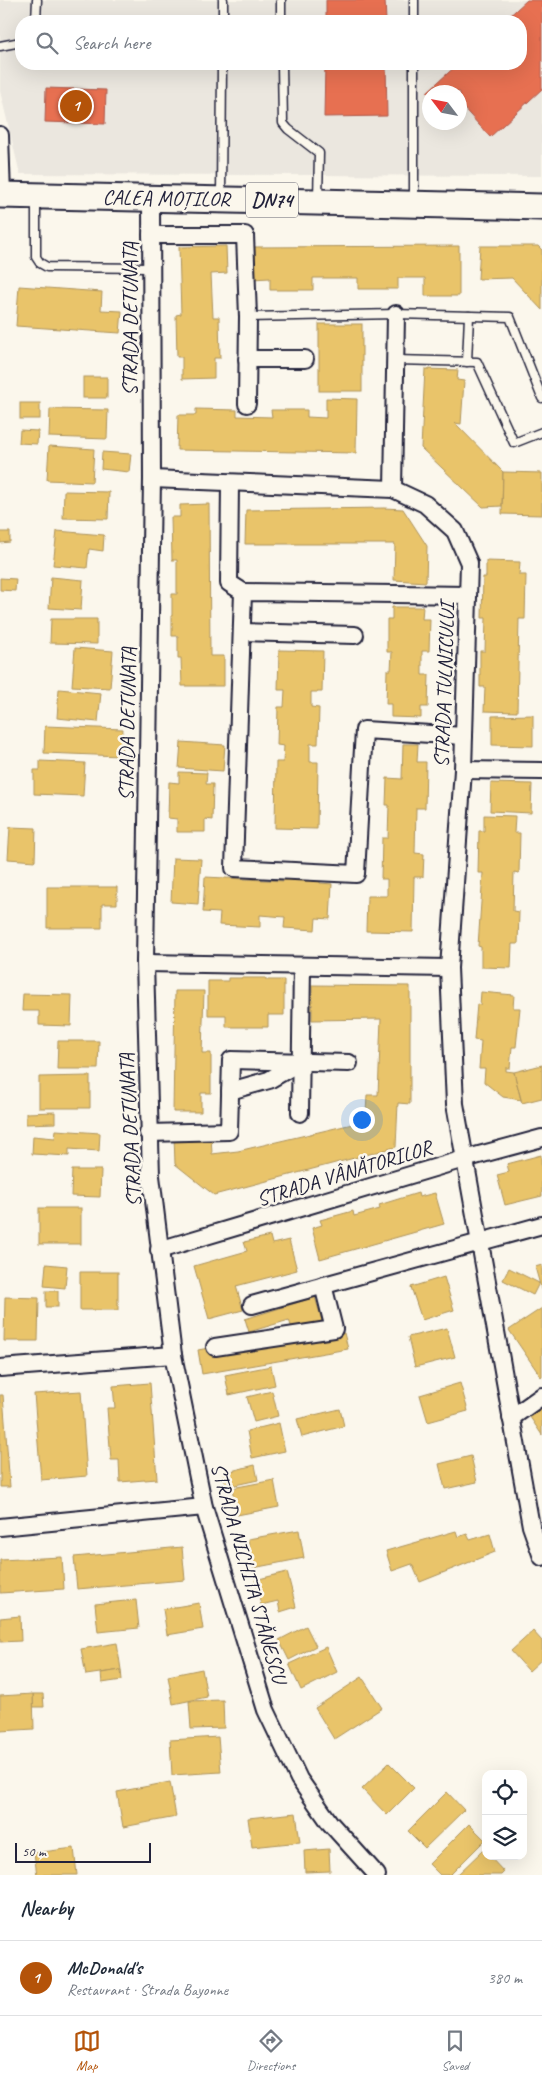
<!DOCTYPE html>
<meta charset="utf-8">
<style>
:root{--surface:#fff;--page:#f2f2f3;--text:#1f2937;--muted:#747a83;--line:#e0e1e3;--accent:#b45309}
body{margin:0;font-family:Caveat,sans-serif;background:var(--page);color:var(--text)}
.controls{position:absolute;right:15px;bottom:15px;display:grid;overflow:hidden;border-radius:10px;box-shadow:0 5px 20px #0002}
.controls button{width:45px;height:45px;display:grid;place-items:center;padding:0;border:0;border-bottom:1px solid var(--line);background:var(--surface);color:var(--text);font:25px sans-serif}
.compass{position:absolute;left:422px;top:85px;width:45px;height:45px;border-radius:50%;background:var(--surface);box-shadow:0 5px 20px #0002;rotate:302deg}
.scale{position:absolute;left:15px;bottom:12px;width:136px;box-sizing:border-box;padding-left:5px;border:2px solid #22223b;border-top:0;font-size:14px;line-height:18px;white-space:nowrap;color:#22223b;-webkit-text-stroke:4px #fbf7ec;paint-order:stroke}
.you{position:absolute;left:361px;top:1119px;width:18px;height:18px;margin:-12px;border:4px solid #fff;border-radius:50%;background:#1a73e8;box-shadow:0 0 0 8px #1a73e833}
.badge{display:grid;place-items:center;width:32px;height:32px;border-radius:50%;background:var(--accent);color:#fff;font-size:16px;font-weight:700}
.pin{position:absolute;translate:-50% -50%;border:2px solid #fff;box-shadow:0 1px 5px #0006}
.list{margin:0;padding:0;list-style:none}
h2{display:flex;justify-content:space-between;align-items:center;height:65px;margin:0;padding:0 20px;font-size:21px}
h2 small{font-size:16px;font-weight:400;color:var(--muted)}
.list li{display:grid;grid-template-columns:32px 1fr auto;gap:15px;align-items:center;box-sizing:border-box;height:75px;padding:0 20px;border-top:1px solid var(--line)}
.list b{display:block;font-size:19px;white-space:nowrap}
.list p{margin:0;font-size:16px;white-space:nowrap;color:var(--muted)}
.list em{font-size:16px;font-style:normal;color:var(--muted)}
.icon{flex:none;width:28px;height:28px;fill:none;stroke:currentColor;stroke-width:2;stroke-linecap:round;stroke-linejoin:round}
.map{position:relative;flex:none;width:542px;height:1875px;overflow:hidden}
.search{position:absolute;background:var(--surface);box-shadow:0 5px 20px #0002;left:15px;right:15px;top:15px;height:55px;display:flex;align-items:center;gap:12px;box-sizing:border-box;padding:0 18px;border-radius:20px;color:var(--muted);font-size:19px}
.sheet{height:140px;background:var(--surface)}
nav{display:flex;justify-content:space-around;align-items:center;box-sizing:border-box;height:70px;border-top:1px solid var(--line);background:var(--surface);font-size:14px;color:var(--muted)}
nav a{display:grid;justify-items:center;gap:2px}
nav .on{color:var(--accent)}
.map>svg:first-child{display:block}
.built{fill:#ebe7df;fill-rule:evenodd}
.homes{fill:#e9c46a;stroke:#ad935c}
.shops{fill:#e76f51;stroke:#ac584a}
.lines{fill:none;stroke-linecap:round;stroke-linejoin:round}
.service-casing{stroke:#22223b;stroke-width:11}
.minor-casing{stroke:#22223b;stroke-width:20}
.primary-casing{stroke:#22223b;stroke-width:29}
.service{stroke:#fbf7ec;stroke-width:8}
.minor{stroke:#fbf7ec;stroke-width:16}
.primary{stroke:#fbf7ec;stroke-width:25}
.labels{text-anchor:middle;stroke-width:5;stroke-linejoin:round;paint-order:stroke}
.shield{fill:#fbf7ec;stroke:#636270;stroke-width:1}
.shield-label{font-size:20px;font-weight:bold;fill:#22223b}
.street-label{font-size:21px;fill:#22223b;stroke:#fbf7ec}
</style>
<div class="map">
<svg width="542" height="1875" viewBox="0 0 542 1875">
<rect width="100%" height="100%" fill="#fbf7ec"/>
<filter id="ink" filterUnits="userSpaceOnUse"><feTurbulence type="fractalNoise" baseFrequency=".02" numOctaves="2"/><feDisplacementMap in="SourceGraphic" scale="10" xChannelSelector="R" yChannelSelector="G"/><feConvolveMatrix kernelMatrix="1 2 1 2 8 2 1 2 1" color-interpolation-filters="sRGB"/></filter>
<g filter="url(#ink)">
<path class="built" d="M 0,0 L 542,0 L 542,176 L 20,174 L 0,91 ZM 21,21 L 521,21 L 521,64 L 21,64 ZM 430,92 L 460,92 L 460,122 L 430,122 Z"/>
<g class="homes">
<path d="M 226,246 L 227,273 L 211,274 L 213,317 L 219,317 L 220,358 L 214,358 L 214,378 L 182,379 L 182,357 L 177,357 L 176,315 L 181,314 L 179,247 Z"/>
<path d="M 459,246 L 459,296 L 425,296 L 425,278 L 398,278 L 398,289 L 358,289 L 358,278 L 313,278 L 313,290 L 270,290 L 270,278 L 252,279 L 252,247 Z"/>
<path d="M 480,246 L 538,246 L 542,250 L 542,310 L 512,278 L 478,279 Z"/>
<path d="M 19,286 L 102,292 L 101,310 L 122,311 L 120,333 L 16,326 Z"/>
<rect x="319" y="324" width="43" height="67"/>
<path d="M 425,369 L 458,370 L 457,380 L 464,381 L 461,424 L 455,423 L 503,472 L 502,506 L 483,507 L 421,448 Z"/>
<rect x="83" y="377" width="24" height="21"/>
<path d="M 326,398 L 357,399 L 356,453 L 177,450 L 178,415 L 196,415 L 196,409 L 237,410 L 237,416 L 272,417 L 271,410 L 307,410 L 307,417 L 326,418 Z"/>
<rect x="20" y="403" width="20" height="16"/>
<path d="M 50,409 L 108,410 L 107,439 L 49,437 Z"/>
<path d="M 20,430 L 38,431 L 37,444 L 19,443 Z"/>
<path d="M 49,446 L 94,449 L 92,482 L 47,480 Z"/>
<path d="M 102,452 L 131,454 L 129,472 L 101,469 Z"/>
<path d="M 503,472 L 542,473 L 542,515 L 502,514 Z"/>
<path d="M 64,491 L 109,492 L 108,519 L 63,518 Z"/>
<path d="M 209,504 L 210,656 L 224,656 L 224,686 L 182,686 L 181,658 L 178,658 L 178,636 L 172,636 L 172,594 L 177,594 L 177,560 L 172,560 L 171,517 L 180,517 L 180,505 Z"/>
<path d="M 384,508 L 403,509 L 427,546 L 426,582 L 394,580 L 395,544 L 245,544 L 246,510 Z"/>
<path d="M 57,531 L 104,535 L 103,551 L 89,549 L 87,568 L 53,565 Z"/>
<path d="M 0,532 L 10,532 L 10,542 L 0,543 Z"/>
<path d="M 486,561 L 520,562 L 519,575 L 526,575 L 525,619 L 519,619 L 517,712 L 484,711 L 485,687 L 480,687 L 480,651 L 485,651 L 486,618 L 482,618 L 483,577 L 486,577 Z"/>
<path d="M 51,577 L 83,580 L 81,610 L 49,608 Z"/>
<path d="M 0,578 L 16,579 L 15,591 L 0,590 Z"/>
<path d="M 392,607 L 423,607 L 422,619 L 430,619 L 429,651 L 422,651 L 422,675 L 429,675 L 428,707 L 421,707 L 421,718 L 391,717 L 391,704 L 386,704 L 387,670 L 391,670 L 392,652 L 387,652 L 387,619 L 392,619 Z"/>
<path d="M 51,619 L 97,619 L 97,644 L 50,643 Z"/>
<path d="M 75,648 L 113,651 L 110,688 L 72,686 Z"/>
<path d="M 279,650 L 323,651 L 322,692 L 311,692 L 311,707 L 319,708 L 318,744 L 310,744 L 310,762 L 318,762 L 317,829 L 275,828 L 276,762 L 283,762 L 284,746 L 277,745 L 278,707 L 284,707 L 285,690 L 278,690 Z"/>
<path d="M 59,689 L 101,693 L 98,722 L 57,718 Z"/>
<path d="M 533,715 L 533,746 L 492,745 L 492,716 Z"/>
<path d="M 45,726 L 123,729 L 121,756 L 44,753 Z"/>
<path d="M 181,742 L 225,745 L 223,771 L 179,768 Z"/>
<path d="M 403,744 L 418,744 L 417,762 L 426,762 L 425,808 L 416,808 L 415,853 L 424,854 L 423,877 L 414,877 L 413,932 L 366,931 L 367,896 L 387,896 L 387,879 L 381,879 L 382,838 L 388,838 L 389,805 L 386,805 L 387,778 L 402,779 Z"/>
<path d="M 40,761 L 85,763 L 83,796 L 34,794 L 34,770 L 40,770 Z"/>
<path d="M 179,772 L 207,773 L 206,784 L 213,784 L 212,820 L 205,819 L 205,832 L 177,832 L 177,819 L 168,818 L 169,782 L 179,783 Z"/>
<path d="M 491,783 L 532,784 L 531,813 L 490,811 Z"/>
<path d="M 484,815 L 515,816 L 514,833 L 520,833 L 519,873 L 514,872 L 513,911 L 519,912 L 518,944 L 512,944 L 511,968 L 481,967 L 481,947 L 478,946 L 483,873 L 478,873 L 479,831 L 484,831 Z"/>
<path d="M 10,827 L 36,828 L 35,861 L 8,859 Z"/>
<path d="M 173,858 L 201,859 L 198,904 L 171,902 Z"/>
<path d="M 284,876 L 320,878 L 320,883 L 332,884 L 330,919 L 316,918 L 315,930 L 284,928 L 285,917 L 260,915 L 260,927 L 219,925 L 220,913 L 203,912 L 205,877 L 284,881 Z"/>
<path d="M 47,887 L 117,887 L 117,904 L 102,904 L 102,928 L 47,928 Z"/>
<path d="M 228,978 L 266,978 L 266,980 L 284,980 L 284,1015 L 268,1015 L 268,1027 L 226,1027 L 226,1015 L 208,1015 L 208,981 L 228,981 Z"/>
<path d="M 312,985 L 410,986 L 410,1104 L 398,1103 L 396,1147 L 214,1195 L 175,1164 L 174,1136 L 211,1135 L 212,1154 L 238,1151 L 361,1122 L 366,1113 L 367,1095 L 378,1095 L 381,1019 L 312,1020 Z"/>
<path d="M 175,991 L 204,991 L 202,1053 L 211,1053 L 211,1093 L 201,1093 L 201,1112 L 173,1112 Z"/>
<path d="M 481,992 L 514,995 L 513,1008 L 520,1008 L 516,1047 L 512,1047 L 510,1068 L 506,1068 L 506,1071 L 514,1072 L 521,1100 L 503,1097 L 484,1082 L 485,1069 L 479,1069 L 481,1041 L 474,1040 L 477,1004 L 480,1005 Z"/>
<path d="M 23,994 L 72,995 L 71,1026 L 39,1025 L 39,1011 L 22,1011 Z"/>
<path d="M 58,1041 L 99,1041 L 98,1069 L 57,1069 Z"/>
<path d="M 542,1065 L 542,1098 L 522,1103 L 514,1072 Z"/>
<path d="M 90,1076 L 90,1108 L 39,1108 L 39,1077 Z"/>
<path d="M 55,1112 L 55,1123 L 26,1124 L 26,1113 Z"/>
<path d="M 56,1130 L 100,1133 L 99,1151 L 69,1149 L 69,1156 L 32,1154 L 33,1136 L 55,1138 Z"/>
<path d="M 541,1155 L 542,1196 L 505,1205 L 497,1175 L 509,1172 L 507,1164 Z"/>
<path d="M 72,1170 L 101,1170 L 100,1197 L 71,1196 Z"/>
<path d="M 418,1193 L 419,1197 L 435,1193 L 444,1224 L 320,1259 L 312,1228 L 322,1225 L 320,1220 L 353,1211 L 354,1216 L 380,1209 L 379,1205 Z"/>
<rect x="39" y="1208" width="42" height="36"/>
<path d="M 270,1236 L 272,1244 L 289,1240 L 297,1270 L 236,1286 L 243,1310 L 209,1319 L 194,1266 L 247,1251 L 244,1242 Z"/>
<path d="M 46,1264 L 67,1266 L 65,1288 L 44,1286 Z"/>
<path d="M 542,1265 L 542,1292 L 535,1267 Z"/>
<path d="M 509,1268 L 539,1283 L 533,1295 L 503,1280 Z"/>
<rect x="80" y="1272" width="38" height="38"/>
<path d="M 444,1277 L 454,1310 L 422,1320 L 411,1287 Z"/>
<rect x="46" y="1291" width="12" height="16"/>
<path d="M 5,1297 L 39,1298 L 38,1341 L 4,1341 Z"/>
<path d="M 315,1297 L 322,1321 L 293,1331 L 289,1320 L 249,1332 L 245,1319 Z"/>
<path d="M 542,1308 L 542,1376 L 541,1377 L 509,1330 Z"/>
<path d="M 447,1328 L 455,1357 L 415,1367 L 408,1337 Z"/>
<path d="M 344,1333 L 348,1349 L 202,1374 L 198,1350 L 214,1347 L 216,1355 Z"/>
<path d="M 271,1366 L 275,1385 L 229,1395 L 225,1375 Z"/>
<path d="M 150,1383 L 157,1479 L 120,1482 L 119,1460 L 111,1460 L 107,1408 L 115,1408 L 113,1386 Z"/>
<path d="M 460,1383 L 468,1411 L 428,1422 L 420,1395 Z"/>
<path d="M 81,1391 L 87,1476 L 41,1480 L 34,1394 Z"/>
<path d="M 272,1391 L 278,1416 L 254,1422 L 247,1397 Z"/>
<path d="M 0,1395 L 3,1395 L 10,1487 L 0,1487 Z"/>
<path d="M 542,1408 L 542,1435 L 530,1417 Z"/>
<path d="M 340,1409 L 344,1426 L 302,1437 L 297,1419 Z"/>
<path d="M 279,1423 L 285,1451 L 252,1458 L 247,1431 Z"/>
<path d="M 471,1456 L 477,1482 L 445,1489 L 439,1464 Z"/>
<path d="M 255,1465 L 258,1480 L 226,1487 L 223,1473 Z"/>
<path d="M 274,1480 L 279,1507 L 237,1515 L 232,1488 Z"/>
<path d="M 299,1530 L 304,1558 L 253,1568 L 248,1539 Z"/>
<path d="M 456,1531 L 458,1537 L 467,1534 L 470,1540 L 490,1534 L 495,1552 L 420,1582 L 412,1564 L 392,1571 L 386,1551 Z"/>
<path d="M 182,1547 L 185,1580 L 77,1589 L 74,1557 Z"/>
<path d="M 62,1557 L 64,1589 L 0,1593 L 0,1560 Z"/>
<path d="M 287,1572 L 296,1607 L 280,1612 L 278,1601 L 261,1605 L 255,1580 Z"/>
<path d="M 136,1600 L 139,1628 L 98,1632 L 95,1604 Z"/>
<path d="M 199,1603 L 203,1629 L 167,1635 L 163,1609 Z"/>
<path d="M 20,1616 L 21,1641 L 0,1642 L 0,1618 Z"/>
<path d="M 306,1626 L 316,1646 L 289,1660 L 279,1640 Z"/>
<path d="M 533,1631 L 542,1641 L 542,1659 L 529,1671 L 511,1651 Z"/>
<path d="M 117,1643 L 121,1670 L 86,1675 L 81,1649 Z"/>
<path d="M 326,1647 L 337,1672 L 301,1690 L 289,1664 Z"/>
<path d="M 202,1669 L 207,1697 L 173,1704 L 168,1676 Z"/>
<path d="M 121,1670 L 122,1680 L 102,1683 L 101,1673 Z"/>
<path d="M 362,1677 L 382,1708 L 334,1739 L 315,1708 Z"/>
<path d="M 33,1694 L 43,1694 L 44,1707 L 33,1707 Z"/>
<path d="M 33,1694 L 34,1729 L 0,1731 L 0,1696 Z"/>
<path d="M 223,1700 L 224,1728 L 191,1729 L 189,1701 Z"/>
<path d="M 218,1737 L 221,1772 L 172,1775 L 170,1740 Z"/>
<path d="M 389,1763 L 414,1788 L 387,1815 L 362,1789 Z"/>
<path d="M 170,1782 L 176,1817 L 123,1827 L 117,1792 Z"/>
<path d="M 447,1792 L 464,1810 L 425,1848 L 408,1831 Z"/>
<path d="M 296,1813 L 300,1842 L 252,1847 L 248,1818 Z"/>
<path d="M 469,1824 L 485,1840 L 450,1875 L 440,1875 L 429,1864 Z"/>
<path d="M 74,1848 L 77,1875 L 37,1875 L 34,1853 Z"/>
<path d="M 329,1849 L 330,1871 L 305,1872 L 304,1851 Z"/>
<path d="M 483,1850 L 486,1856 L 489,1856 L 504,1872 L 501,1875 L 457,1875 Z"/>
</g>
<g class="shops">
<path d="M 326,0 L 385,0 L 386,21 L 326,21 Z"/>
<path d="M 527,0 L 542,0 L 542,89 L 490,137 L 460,104 L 460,92 L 430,92 L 430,95 L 427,92 L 458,64 L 521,64 L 521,21 L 504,21 Z"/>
<path d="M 325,64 L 386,64 L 387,116 L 324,117 Z"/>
<path d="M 46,88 L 106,90 L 105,124 L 45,122 Z"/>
</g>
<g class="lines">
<g class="service-casing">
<g id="service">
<path d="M 281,0 L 281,21"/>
<path d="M 414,0 L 414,21"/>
<path d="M 36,21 L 37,0"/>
<path d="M 223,21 L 223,0"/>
<path d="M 0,46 L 21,42"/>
<path d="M 282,64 L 283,123 L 288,129 L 319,153 L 318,199"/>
<path d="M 414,64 L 414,202"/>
<path d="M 221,197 L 222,64"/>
<path d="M 36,198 L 36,257 L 40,263 L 47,267 L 151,268"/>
<path d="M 248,317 L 396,314 L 510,317 L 542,398"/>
<path d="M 395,360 L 477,362 L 514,443 L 542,432"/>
<path d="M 467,362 L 469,316"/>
</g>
</g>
<g class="minor-casing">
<g id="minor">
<path d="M 0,135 L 2,195"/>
<path d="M 151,197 L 152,479 L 145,963 L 151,1176 L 173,1355 L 204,1507 L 266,1710 L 299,1779 L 330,1823 L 377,1875"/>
<path d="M 151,235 L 245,235 L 248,317 L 247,404"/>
<path d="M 247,359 L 305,359"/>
<path d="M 152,479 L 393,489 L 425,504 L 455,531 L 469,563 L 463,770 L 449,968 L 455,1104 L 531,1526 L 542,1557"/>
<path d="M 230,483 L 229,583 L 243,592"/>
<path d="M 393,489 L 396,314"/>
<path d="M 242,632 L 355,635"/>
<path d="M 464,736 L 364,730 L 356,874 L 234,868 L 243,592 L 468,595"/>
<path d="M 463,770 L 542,771"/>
<path d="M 145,963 L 449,968"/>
<path d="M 230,1091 L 269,1080 L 300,1062"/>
<path d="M 300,1113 L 302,966"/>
<path d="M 148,1133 L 229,1131 L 231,1060 L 349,1063"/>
<path d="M 159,1250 L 464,1159 L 542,1138"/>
<path d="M 252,1305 L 542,1225"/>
<path d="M 215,1347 L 334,1329 L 323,1285"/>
<path d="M 0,1368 L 173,1355"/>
<path d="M 511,1418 L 542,1396"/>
<path d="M 0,1527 L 204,1507"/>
</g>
</g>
<g class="primary-casing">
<path id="primary" d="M 0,195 L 542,207"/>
</g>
<use href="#service" class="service"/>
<use href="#minor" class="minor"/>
<use href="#primary" class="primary"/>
</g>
</g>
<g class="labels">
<rect class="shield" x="246" y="182.5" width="52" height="35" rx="4"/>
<g class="shield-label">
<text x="272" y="207">DN74</text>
</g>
<g class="street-label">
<text transform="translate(166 198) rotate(1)" y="7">CALEA MOȚILOR</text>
<text transform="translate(130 319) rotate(-90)" y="7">STRADA DETUNATA</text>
<text transform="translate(444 685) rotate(-88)" y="7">STRADA TULNICULUI</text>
<text transform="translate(127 724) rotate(-89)" y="7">STRADA DETUNATA</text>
<text transform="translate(130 1130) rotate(-93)" y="7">STRADA DETUNATA</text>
<text transform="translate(344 1173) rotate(-17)" y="7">STRADA VÂNĂTORILOR</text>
<text transform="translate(249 1573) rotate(74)" y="7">STRADA NICHITA STĂNESCU</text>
</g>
</g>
</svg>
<div class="controls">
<button><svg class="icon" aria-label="locate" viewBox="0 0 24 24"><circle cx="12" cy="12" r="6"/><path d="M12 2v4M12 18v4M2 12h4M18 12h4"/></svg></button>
<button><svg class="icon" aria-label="layers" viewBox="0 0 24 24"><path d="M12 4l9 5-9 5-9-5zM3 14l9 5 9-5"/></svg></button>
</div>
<svg class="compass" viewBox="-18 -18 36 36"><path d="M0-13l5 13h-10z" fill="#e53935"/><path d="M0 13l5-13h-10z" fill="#747a83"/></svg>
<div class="scale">50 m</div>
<div class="you"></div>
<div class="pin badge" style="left:76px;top:106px">1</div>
<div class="search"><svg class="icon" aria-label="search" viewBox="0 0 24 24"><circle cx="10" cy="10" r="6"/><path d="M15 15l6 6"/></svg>Search here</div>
</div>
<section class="sheet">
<h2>Nearby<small></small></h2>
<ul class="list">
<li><span class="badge">1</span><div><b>McDonald's</b><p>Restaurant · Strada Bayonne</p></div><em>380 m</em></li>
</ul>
</section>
<nav>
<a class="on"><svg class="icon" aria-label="map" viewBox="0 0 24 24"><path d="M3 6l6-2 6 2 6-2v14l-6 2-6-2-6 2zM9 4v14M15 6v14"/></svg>Map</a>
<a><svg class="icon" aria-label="directions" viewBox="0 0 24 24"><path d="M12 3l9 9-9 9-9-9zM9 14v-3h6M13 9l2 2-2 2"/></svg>Directions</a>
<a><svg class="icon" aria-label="saved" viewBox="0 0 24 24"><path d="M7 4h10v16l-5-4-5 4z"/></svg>Saved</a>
</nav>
